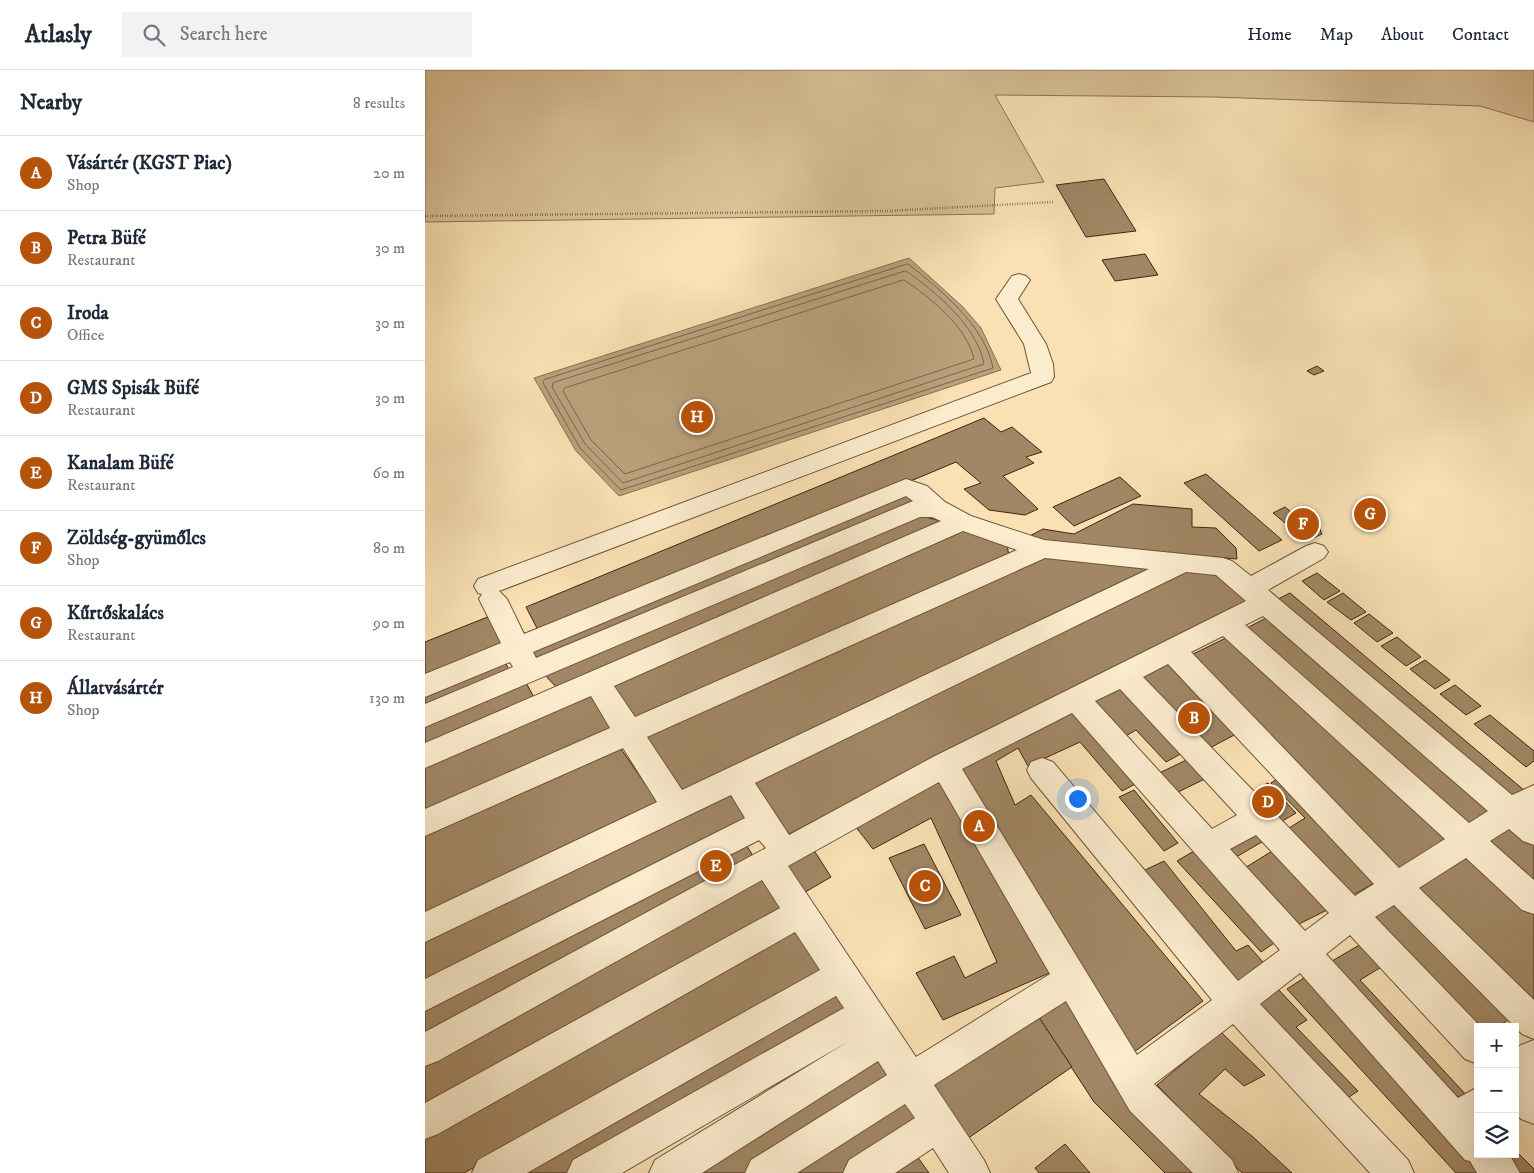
<!DOCTYPE html>
<meta charset="utf-8">
<style>
:root{--surface:#fff;--page:#f2f2f3;--text:#1f2937;--muted:#747a83;--line:#e0e1e3;--accent:#b45309}
body{margin:0;font-family:"IM FELL DW Pica",serif;background:var(--page);color:var(--text)}
.controls{position:absolute;right:15px;bottom:15px;display:grid;overflow:hidden;border-radius:0px;box-shadow:0 5px 20px #0002}
.controls button{width:45px;height:45px;display:grid;place-items:center;padding:0;border:0;border-bottom:1px solid var(--line);background:var(--surface);color:var(--text);font:25px sans-serif}
.you{position:absolute;left:652px;top:728px;width:18px;height:18px;margin:-12px;border:4px solid #fff;border-radius:50%;background:#1a73e8;box-shadow:0 0 0 8px #1a73e833}
.badge{display:grid;place-items:center;width:32px;height:32px;border-radius:50%;background:var(--accent);color:#fff;font-size:16px;font-weight:700}
.pin{position:absolute;translate:-50% -50%;border:2px solid #fff;box-shadow:0 1px 5px #0006}
.list{margin:0;padding:0;list-style:none}
h2{display:flex;justify-content:space-between;align-items:center;height:65px;margin:0;padding:0 20px;font-size:21px}
h2 small{font-size:16px;font-weight:400;color:var(--muted)}
.list li{display:grid;grid-template-columns:32px 1fr auto;gap:15px;align-items:center;box-sizing:border-box;height:75px;padding:0 20px;border-top:1px solid var(--line)}
.list b{display:block;font-size:19px;white-space:nowrap}
.list p{margin:0;font-size:16px;white-space:nowrap;color:var(--muted)}
.list em{font-size:16px;font-style:normal;color:var(--muted)}
.icon{flex:none;width:28px;height:28px;fill:none;stroke:currentColor;stroke-width:2;stroke-linecap:round;stroke-linejoin:round}
.map{position:relative;flex:none;width:1109px;height:1103px;overflow:hidden}
header{display:flex;align-items:center;gap:30px;box-sizing:border-box;height:70px;padding:0 25px;background:var(--surface);border-bottom:1px solid var(--line)}
header strong{font-size:24px}
nav{display:flex;gap:28px;margin-inline-start:auto;font-size:18px}
.search{width:350px;height:45px;background:var(--page);display:flex;align-items:center;gap:12px;box-sizing:border-box;padding:0 18px;border-radius:0px;color:var(--muted);font-size:19px}
main{display:flex}
aside{flex:1;background:var(--surface)}
.map>svg:first-child{display:block}
.green{fill:#dac198;stroke:#8e7454}
.water{fill:#baa17c;stroke:#8a7050}
.lines{fill:none;stroke-linecap:round;stroke-linejoin:round}
.shore{stroke:#7e6446;stroke-width:1}
.building{fill:#a18765;stroke:#41260f}
.minor-casing{stroke:#6f5538;stroke-width:2}
.path{stroke:#41260f;stroke-width:2.5;stroke-dasharray:0.5 2;stroke-linecap:butt}
.minor{fill:#fbecce;fill-rule:evenodd}
</style>
<header>
<strong>Atlasly</strong>
<div class="search"><svg class="icon" aria-label="search" viewBox="0 0 24 24"><circle cx="10" cy="10" r="6"/><path d="M15 15l6 6"/></svg>Search here</div>
<nav><a>Home</a><a>Map</a><a>About</a><a>Contact</a></nav>
</header>
<main>
<aside>
<h2>Nearby<small>8 results</small></h2>
<ul class="list">
<li><span class="badge">A</span><div><b>Vásártér (KGST Piac)</b><p>Shop</p></div><em>20 m</em></li>
<li><span class="badge">B</span><div><b>Petra Büfé</b><p>Restaurant</p></div><em>30 m</em></li>
<li><span class="badge">C</span><div><b>Iroda</b><p>Office</p></div><em>30 m</em></li>
<li><span class="badge">D</span><div><b>GMS Spisák Büfé</b><p>Restaurant</p></div><em>30 m</em></li>
<li><span class="badge">E</span><div><b>Kanalam Büfé</b><p>Restaurant</p></div><em>60 m</em></li>
<li><span class="badge">F</span><div><b>Zöldség-gyümőlcs</b><p>Shop</p></div><em>80 m</em></li>
<li><span class="badge">G</span><div><b>Kűrtőskalács</b><p>Restaurant</p></div><em>90 m</em></li>
<li><span class="badge">H</span><div><b>Állatvásártér</b><p>Shop</p></div><em>130 m</em></li>
</ul>
</aside>
<div class="map">
<svg width="1109" height="1103" viewBox="0 0 1109 1103">
<rect width="100%" height="100%" fill="#f9e1b4"/>
<filter id="stains"><feTurbulence type="fractalNoise" baseFrequency=".004" numOctaves="4"/><feColorMatrix values="0 0 0 0 .2 0 0 0 0 .09 0 0 0 0 .02 0 0 0 .5 -.17"/></filter>
<radialGradient id="worn" r=".72"><stop offset=".6" stop-color="#630" stop-opacity="0"/><stop offset="1" stop-color="#630" stop-opacity=".3"/></radialGradient>
<path class="green" d="M 0,0 L 1109,0 L 1109,52 L 1055,36 L 788,27 L 570,25 L 619,112 L 570,118 L 569,144 L 0,152 Z"/>
<path class="water" d="M 484,188 L 538,237 L 556,258 L 576,300 L 194,426 L 151,381 L 109,308 Z"/>
<g class="lines">
<g class="shore">
<path d="M 483,194 C 515,219 560,256 568,298 L 196,420 L 155,378 L 118,313 L 119,310 Z"/>
<path d="M 481,201 C 511,222 552,256 559,294 L 198,413 L 160,374 L 127,317 L 128,313 Z"/>
<path d="M 479,210 C 506,228 542,257 549,289 L 200,404 L 166,370 L 138,321 L 140,318 Z"/>
</g>
</g>
<g class="building">
<path d="M 679,109 L 711,161 L 661,167 L 631,115 Z"/>
<path d="M 720,184 L 733,205 L 690,211 L 677,190 Z"/>
<path d="M 892,296 L 899,301 L 889,305 L 882,301 Z"/>
<path d="M 559,348 L 576,362 L 587,357 L 617,382 L 601,387 L 609,393 L 578,406 L 613,439 L 600,445 L 564,440 L 539,419 L 556,413 L 531,392 L 116,566 L 101,537 Z"/>
<path d="M 781,404 L 857,470 L 834,481 L 759,413 Z"/>
<path d="M 695,407 L 716,426 L 649,456 L 628,437 Z"/>
<path d="M 485,421 L 495,433 L 114,596 L 105,578 Z"/>
<path d="M 708,434 L 767,439 L 767,457 L 791,458 L 811,478 L 812,489 L 597,470 L 618,459 L 649,464 Z"/>
<path d="M 860,437 L 872,447 L 887,441 L 897,464 L 882,471 L 848,443 Z"/>
<path d="M 497,446 L 523,453 L 134,620 L 117,602 Z"/>
<path d="M 535,458 L 582,473 L 584,488 L 207,657 L 180,612 Z"/>
<path d="M 618,485 L 722,493 L 726,502 L 253,727 L 218,667 Z"/>
<path d="M 759,500 L 794,504 L 821,531 L 364,764 L 323,708 Z"/>
<path d="M 892,503 L 915,521 L 899,530 L 877,511 Z"/>
<path d="M 865,523 L 1100,721 L 1086,731 L 849,531 Z"/>
<path d="M 918,523 L 941,542 L 926,550 L 902,532 Z"/>
<path d="M 944,544 L 968,563 L 952,572 L 929,553 Z"/>
<path d="M 847,545 L 1074,742 L 1047,761 L 818,560 Z"/>
<path d="M 65,546 L 82,580 L 0,613 L 0,572 Z"/>
<path d="M 807,565 L 1031,769 L 972,803 L 764,586 Z"/>
<path d="M 972,567 L 996,587 L 981,596 L 956,576 Z"/>
<path d="M 77,587 L 89,608 L 0,645 L 0,619 Z"/>
<path d="M 1000,590 L 1025,610 L 1010,619 L 985,599 Z"/>
<path d="M 742,592 L 813,663 L 781,680 L 708,608 Z"/>
<path d="M 99,609 L 111,631 L 0,680 L 0,651 Z"/>
<path d="M 697,615 L 761,681 L 741,692 L 711,660 L 697,668 L 660,632 Z"/>
<path d="M 1030,615 L 1056,636 L 1041,645 L 1015,624 Z"/>
<path d="M 163,620 L 190,663 L 0,745 L 0,691 Z"/>
<path d="M 651,635 L 716,711 L 697,721 L 655,672 L 603,696 L 593,678 L 571,691 L 590,735 L 606,725 L 778,931 L 705,985 L 527,695 Z"/>
<path d="M 1065,645 L 1109,681 L 1109,691 L 1101,697 L 1049,654 Z"/>
<path d="M 194,676 L 234,734 L 0,845 L 0,765 Z"/>
<path d="M 772,685 L 790,704 L 747,725 L 730,705 Z"/>
<path d="M 859,704 L 956,809 L 923,828 L 856,763 L 880,748 L 846,713 Z"/>
<path d="M 516,706 L 631,900 L 518,950 L 491,903 L 529,886 L 540,908 L 572,892 L 506,748 L 448,779 L 426,751 Z"/>
<path d="M 843,713 L 871,743 L 849,756 L 820,726 Z"/>
<path d="M 310,716 L 329,747 L 0,916 L 0,865 Z"/>
<path d="M 709,720 L 753,773 L 739,781 L 694,727 Z"/>
<path d="M 1088,752 L 1109,770 L 1109,823 L 1057,776 Z"/>
<path d="M 834,753 L 847,766 L 806,790 L 794,777 Z"/>
<path d="M 318,770 L 332,792 L 0,970 L 0,935 Z"/>
<path d="M 385,774 L 406,807 L 375,825 L 354,792 Z"/>
<path d="M 499,774 L 536,845 L 500,859 L 464,788 Z"/>
<path d="M 774,778 L 858,867 L 836,882 L 752,791 Z"/>
<path d="M 852,778 L 906,838 L 864,859 L 815,801 Z"/>
<path d="M 1048,782 L 1109,839 L 1109,933 L 992,820 Z"/>
<path d="M 739,791 L 811,881 L 823,875 L 844,899 L 808,916 L 714,803 Z"/>
<path d="M 337,806 L 359,837 L 0,1037 L 0,989 Z"/>
<path d="M 972,825 L 1087,947 L 1073,957 L 1053,957 L 938,847 Z"/>
<path d="M 371,858 L 401,900 L 39,1103 L 0,1103 L 0,1060 Z"/>
<path d="M 943,870 L 963,893 L 935,910 L 1043,1027 L 1024,1041 L 895,898 Z"/>
<path d="M 885,904 L 1064,1103 L 1031,1103 L 862,919 Z"/>
<path d="M 409,917 L 425,939 L 148,1103 L 84,1103 Z"/>
<path d="M 852,918 L 882,950 L 871,957 L 933,1021 L 915,1033 L 821,935 Z"/>
<path d="M 638,922 L 785,1103 L 740,1103 L 669,1032 L 609,940 Z"/>
<path d="M 609,940 L 647,997 L 539,1071 L 501,1016 Z"/>
<path d="M 796,962 L 840,1005 L 819,1016 L 800,999 L 774,1024 L 828,1067 L 867,1103 L 817,1103 L 732,1015 Z"/>
<path d="M 456,985 L 477,1009 L 324,1103 L 262,1103 Z"/>
<path d="M 486,1030 L 501,1052 L 422,1103 L 366,1103 Z"/>
<path d="M 640,1074 L 665,1103 L 614,1103 L 610,1098 Z"/>
<path d="M 1090,1080 L 1109,1099 L 1109,1103 L 1079,1103 L 1061,1084 L 1090,1084 Z"/>
<path d="M 489,1082 L 504,1103 L 458,1103 Z"/>
</g>
<g class="lines">
<g class="minor-casing">
<g id="minor">
<path d="M 594,204 L 601,206 L 605,210 L 593,229 L 621,274 L 628,294 L 629,307 L 626,312 L 74,521 L 82,529 L 99,564 L 481,409 L 502,416 L 520,432 L 546,446 L 619,470 L 798,488 L 807,491 L 826,506 L 881,476 L 890,473 L 899,476 L 903,482 L 899,488 L 843,520 L 1087,725 L 1109,715 L 1109,775 L 1098,771 L 1084,759 L 1065,771 L 1109,810 L 1109,844 L 1097,840 L 1041,788 L 994,818 L 1109,930 L 1109,969 L 1097,964 L 969,835 L 950,847 L 1056,957 L 1053,957 L 1053,994 L 1040,989 L 925,865 L 901,884 L 1033,1028 L 1053,1017 L 1053,1084 L 1084,1084 L 1095,1103 L 1052,1103 L 1045,1091 L 1040,1090 L 875,903 L 835,934 L 983,1090 L 989,1103 L 945,1103 L 808,954 L 729,1014 L 807,1090 L 813,1103 L 768,1103 L 705,1041 L 641,931 L 509,1015 L 559,1090 L 565,1103 L 524,1103 L 508,1078 L 470,1103 L 418,1103 L 424,1090 L 490,1048 L 480,1034 L 372,1103 L 320,1103 L 326,1090 L 462,1005 L 453,991 L 277,1103 L 224,1103 L 230,1090 L 424,971 L 197,1103 L 142,1103 L 148,1090 L 419,938 L 411,926 L 102,1103 L 47,1103 L 53,1090 L 395,900 L 370,862 L 13,1064 L 0,1069 L 0,1033 L 355,838 L 337,810 L 13,991 L 0,996 L 0,962 L 341,778 L 334,770 L 0,941 L 0,909 L 320,748 L 306,725 L 0,872 L 0,842 L 232,732 L 198,678 L 0,766 L 0,739 L 185,658 L 166,626 L 0,698 L 0,673 L 516,451 L 507,447 L 495,447 L 0,657 L 0,634 L 88,597 L 85,592 L 0,627 L 0,604 L 76,573 L 54,529 L 57,524 L 53,523 L 49,516 L 53,509 L 606,303 L 599,274 L 571,229 L 587,206 ZM 481,426 L 488,431 L 111,588 L 108,582 ZM 538,461 L 592,480 L 210,647 L 189,616 ZM 620,488 L 724,499 L 257,720 L 222,667 ZM 761,502 L 791,505 L 821,531 L 508,687 L 364,765 L 330,713 ZM 838,546 L 1063,741 L 1044,753 L 820,555 ZM 798,566 L 1020,769 L 974,798 L 766,582 ZM 743,594 L 949,814 L 930,826 L 718,607 ZM 695,619 L 812,745 L 787,759 L 670,631 ZM 647,643 L 855,880 L 813,911 L 628,692 L 617,688 L 606,692 L 602,700 L 606,708 L 787,930 L 712,985 L 537,699 ZM 514,712 L 625,904 L 491,987 L 363,796 ZM 831,765 L 904,843 L 880,861 L 805,779 Z"/>
<path d="M 1109,970 L 1109,1054 L 1096,1049 L 1090,1043 L 1090,980 L 1096,975 Z"/>
</g>
</g>
<path class="path" d="M 0,146 L 462,141 L 629,132"/>
<use href="#minor" class="minor"/>
</g>
<rect width="100%" height="100%" filter="url(#stains)"/>
<rect width="100%" height="100%" fill="url(#worn)"/>
</svg>
<div class="controls">
<button>+</button>
<button>−</button>
<button><svg class="icon" aria-label="layers" viewBox="0 0 24 24"><path d="M12 4l9 5-9 5-9-5zM3 14l9 5 9-5"/></svg></button>
</div>
<div class="you"></div>
<div class="pin badge" style="left:554px;top:756px">A</div>
<div class="pin badge" style="left:769px;top:648px">B</div>
<div class="pin badge" style="left:500px;top:816px">C</div>
<div class="pin badge" style="left:843px;top:732px">D</div>
<div class="pin badge" style="left:291px;top:796px">E</div>
<div class="pin badge" style="left:878px;top:454px">F</div>
<div class="pin badge" style="left:945px;top:444px">G</div>
<div class="pin badge" style="left:272px;top:347px">H</div>
</div>
</main>
